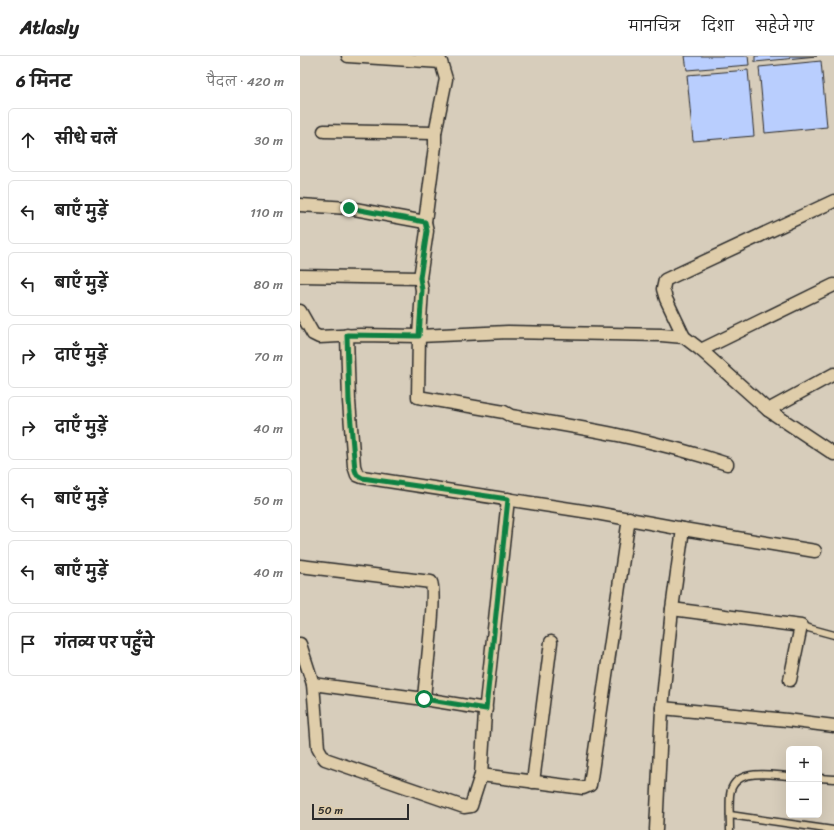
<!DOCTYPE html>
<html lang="hi">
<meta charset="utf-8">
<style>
:root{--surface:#fff;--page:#f2f2f2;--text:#222;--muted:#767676;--line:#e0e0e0}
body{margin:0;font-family:Sriracha,"Playpen Sans Deva",sans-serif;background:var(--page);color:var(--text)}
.controls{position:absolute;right:12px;bottom:12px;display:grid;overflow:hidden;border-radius:6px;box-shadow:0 4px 16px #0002}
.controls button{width:36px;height:36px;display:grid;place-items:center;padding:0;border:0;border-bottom:1px solid var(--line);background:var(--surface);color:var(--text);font:20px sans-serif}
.scale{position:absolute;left:12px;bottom:10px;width:97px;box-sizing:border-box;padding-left:4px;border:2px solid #2b2b2b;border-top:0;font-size:11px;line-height:14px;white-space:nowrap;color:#2b2b2b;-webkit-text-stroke:3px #dfcdaa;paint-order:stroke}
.stop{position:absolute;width:12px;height:12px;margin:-9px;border:3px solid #0b8043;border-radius:50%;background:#fff}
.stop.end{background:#0b8043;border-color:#fff;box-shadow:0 1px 4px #0008}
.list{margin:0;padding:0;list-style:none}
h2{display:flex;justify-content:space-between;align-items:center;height:52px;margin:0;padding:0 16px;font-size:17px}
h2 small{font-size:13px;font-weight:400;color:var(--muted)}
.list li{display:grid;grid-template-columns:26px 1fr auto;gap:12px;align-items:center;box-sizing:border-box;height:64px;margin:0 8px 8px;padding:0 8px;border:1px solid var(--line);border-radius:6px}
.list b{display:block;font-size:15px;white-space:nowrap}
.list em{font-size:13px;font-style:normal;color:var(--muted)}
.icon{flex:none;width:22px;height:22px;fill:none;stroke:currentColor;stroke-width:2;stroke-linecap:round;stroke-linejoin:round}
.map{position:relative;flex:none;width:534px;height:774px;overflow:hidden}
header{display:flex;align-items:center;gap:24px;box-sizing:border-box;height:56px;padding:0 20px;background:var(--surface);border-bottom:1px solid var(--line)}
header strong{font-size:19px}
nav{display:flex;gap:22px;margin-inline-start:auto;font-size:14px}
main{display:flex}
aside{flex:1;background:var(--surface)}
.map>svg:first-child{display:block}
.building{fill:#b9cefe;stroke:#2b2b2b}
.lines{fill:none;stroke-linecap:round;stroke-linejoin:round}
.service-casing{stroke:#2b2b2b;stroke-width:9}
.minor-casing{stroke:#2b2b2b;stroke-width:15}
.service{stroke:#dfcdaa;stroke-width:6}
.minor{stroke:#dfcdaa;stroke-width:12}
.route{stroke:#0b8043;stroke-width:5}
</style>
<header>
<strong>Atlasly</strong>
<nav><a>मानचित्र</a><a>दिशा</a><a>सहेजे गए</a></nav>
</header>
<main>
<aside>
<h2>6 मिनट<small>पैदल · 420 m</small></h2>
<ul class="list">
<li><svg class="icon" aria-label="ahead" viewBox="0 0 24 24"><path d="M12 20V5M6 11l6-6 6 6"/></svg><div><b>सीधे चलें</b></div><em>30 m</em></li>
<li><svg class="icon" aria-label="left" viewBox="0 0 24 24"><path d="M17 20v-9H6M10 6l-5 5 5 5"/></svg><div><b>बाएँ मुड़ें</b></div><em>110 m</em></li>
<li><svg class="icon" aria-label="left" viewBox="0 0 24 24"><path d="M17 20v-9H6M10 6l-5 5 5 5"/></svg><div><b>बाएँ मुड़ें</b></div><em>80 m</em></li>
<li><svg class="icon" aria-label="right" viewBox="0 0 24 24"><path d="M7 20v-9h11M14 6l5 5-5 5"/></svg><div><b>दाएँ मुड़ें</b></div><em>70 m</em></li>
<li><svg class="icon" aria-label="right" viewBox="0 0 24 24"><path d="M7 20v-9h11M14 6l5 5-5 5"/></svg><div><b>दाएँ मुड़ें</b></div><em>40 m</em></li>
<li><svg class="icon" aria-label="left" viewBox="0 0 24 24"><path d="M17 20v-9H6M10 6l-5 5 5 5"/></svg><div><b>बाएँ मुड़ें</b></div><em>50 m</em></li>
<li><svg class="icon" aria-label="left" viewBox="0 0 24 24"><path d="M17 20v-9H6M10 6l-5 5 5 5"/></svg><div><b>बाएँ मुड़ें</b></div><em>40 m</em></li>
<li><svg class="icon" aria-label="arrive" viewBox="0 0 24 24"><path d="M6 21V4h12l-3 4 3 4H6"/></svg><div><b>गंतव्य पर पहुँचे</b></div></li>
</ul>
</aside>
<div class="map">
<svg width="534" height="774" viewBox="0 0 534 774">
<rect width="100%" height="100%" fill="#d7cdbb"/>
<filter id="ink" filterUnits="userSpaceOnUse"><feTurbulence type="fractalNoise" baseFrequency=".025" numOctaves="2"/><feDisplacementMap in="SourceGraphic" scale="8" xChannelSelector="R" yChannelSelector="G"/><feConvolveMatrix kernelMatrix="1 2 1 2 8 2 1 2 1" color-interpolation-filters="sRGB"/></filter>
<g filter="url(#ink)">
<g class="building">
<path d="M 385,0 L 448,0 L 449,9 L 387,14 Z"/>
<path d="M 455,0 L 517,0 L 455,6 Z"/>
<path d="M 521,5 L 527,71 L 465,77 L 459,11 Z"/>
<path d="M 448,14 L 454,80 L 393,85 L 387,19 Z"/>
</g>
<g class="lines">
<g class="service-casing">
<g id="service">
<path d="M 501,570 L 534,579"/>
<path d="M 519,722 L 534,723"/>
<path d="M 430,759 L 533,774"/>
<path d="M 430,774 C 430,763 429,750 430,739 C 433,711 470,719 489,720"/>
</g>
</g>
<g class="minor-casing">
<g id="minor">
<path d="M 48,0 L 141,6 L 146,23 L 135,77 L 135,90 L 125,166 L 127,175 L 120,222 L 122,234 L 119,280 L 118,341 L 204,356 L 211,360 C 284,372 357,384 427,408"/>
<path d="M 24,75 L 135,77"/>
<path d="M 0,149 L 49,152 L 125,166"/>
<path d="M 0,220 L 120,222"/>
<path d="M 0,255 L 13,278 L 19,281 L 60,279 L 119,280 L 208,276 L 361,279 L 384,281 L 401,294 L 468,354 L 534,398"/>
<path d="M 47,279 L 49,345 L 54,410 L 57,419 L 62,421 L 296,457 L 383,473 L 515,495"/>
<path d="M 384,281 L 366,243 L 363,233 L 365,224 L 534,145"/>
<path d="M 401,294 L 534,229"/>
<path d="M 468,354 L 534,318"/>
<path d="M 0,510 L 131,526 C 137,536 125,625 124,643"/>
<path d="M 372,553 L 501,570 L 490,624"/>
<path d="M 0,588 L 13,628 L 18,692 L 22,699 L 25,703 L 164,751 L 171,750 L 181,719 L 185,657 L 208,443"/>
<path d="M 13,628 L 124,643 L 186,653"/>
<path d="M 362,652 L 487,664 L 534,670"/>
<path d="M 181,719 L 283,732 L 290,729 L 329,462"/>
<path d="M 233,726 L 251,586"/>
<path d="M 356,774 L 362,652 L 372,553 L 383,473"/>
</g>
</g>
<use href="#service" class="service"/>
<use href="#minor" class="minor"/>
</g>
</g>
<g class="lines" filter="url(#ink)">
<path class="route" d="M 49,152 L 125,166 L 127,175 L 120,222 L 122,234 L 119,280 L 47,279 L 49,345 L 55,414 L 57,419 L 62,422 L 208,443 L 186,653 L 124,643"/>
</g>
</svg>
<div class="controls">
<button>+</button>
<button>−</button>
</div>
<div class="scale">50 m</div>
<div class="stop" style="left:124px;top:643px"></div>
<div class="stop end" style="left:49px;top:152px"></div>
</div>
</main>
